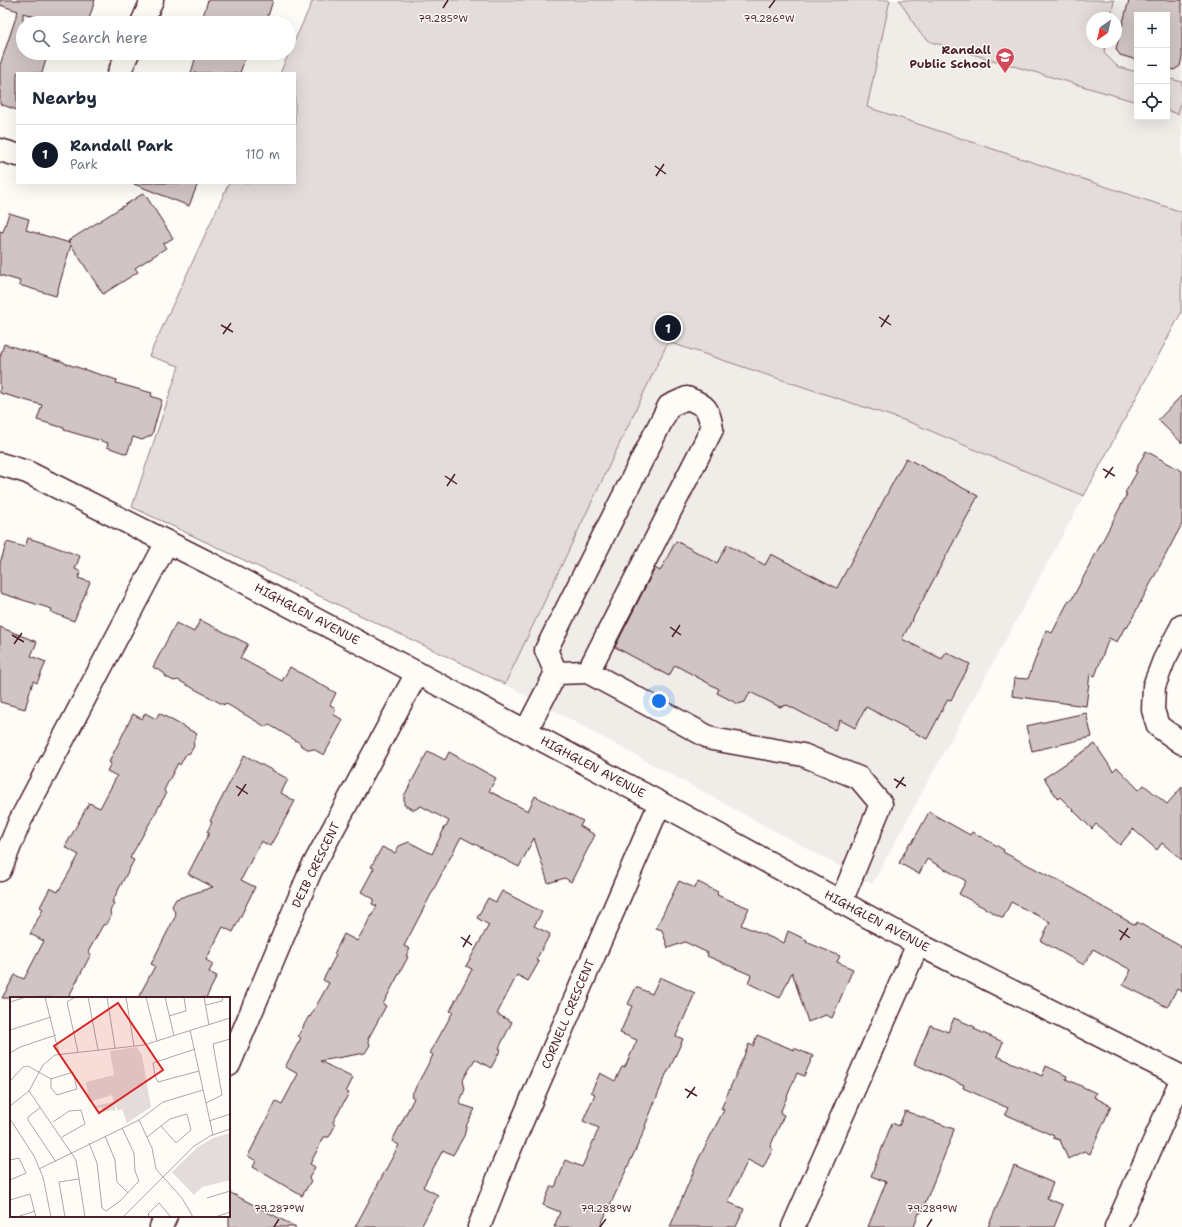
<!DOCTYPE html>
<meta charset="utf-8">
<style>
:root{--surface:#fff;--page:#f2f2f3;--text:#1f2937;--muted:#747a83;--line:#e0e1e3;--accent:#111827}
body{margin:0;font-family:"Shantell Sans",sans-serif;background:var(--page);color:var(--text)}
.controls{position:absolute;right:12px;top:12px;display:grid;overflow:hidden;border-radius:0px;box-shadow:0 4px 16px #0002}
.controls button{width:36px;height:36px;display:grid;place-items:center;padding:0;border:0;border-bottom:1px solid var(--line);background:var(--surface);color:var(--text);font:20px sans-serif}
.compass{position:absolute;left:1086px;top:12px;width:36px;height:36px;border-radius:50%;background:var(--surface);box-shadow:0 4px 16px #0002;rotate:214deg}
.you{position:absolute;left:659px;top:701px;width:14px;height:14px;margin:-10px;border:3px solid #fff;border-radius:50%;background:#1a73e8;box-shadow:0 0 0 6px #1a73e833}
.badge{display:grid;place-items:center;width:26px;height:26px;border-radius:50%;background:var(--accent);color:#fff;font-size:13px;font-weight:700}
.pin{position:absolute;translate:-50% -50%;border:2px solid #fff;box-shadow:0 1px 4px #0006}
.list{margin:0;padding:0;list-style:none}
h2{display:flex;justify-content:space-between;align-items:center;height:52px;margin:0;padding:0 16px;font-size:17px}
h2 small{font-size:13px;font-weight:400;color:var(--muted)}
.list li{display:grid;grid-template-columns:26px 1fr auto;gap:12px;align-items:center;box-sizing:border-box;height:60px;padding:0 16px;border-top:1px solid var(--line)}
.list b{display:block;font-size:15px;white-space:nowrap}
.list p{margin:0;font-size:13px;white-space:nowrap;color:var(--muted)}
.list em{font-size:13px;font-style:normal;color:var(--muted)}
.icon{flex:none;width:22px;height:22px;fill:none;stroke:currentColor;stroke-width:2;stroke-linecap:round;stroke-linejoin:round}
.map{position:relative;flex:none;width:1182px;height:1227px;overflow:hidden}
.search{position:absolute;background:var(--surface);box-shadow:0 4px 16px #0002;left:16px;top:16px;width:280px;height:44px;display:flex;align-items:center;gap:10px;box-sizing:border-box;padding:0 14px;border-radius:22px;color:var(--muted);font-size:15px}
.panel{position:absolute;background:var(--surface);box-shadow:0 4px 16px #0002;left:16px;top:72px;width:280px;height:112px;border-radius:0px}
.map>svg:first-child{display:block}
.built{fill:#f0ece8;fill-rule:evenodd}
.green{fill:#e3dcda;stroke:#967e82}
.building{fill:#d0c5c4;stroke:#4a1f2b}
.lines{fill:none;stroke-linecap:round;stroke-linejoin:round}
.minor-casing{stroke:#4a1f2b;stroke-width:25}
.minor{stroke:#fdfcf7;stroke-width:22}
.ticks{fill:none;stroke:#4a1f2b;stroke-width:1.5}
.labels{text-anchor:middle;stroke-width:3;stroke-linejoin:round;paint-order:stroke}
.poi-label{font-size:12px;font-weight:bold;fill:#4a1f2b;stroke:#fdfcf7;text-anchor:end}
.street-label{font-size:12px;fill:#4a1f2b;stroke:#fdfcf7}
.inset-road{fill:none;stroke:#b5a4a5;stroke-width:1}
.view{fill:#d62828;fill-opacity:0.15;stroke:#d62828;stroke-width:2}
.inset-edge{fill:none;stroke:#4a1f2b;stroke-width:2}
.ticks-label{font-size:10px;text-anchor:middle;fill:#4a1f2b;stroke:#fdfcf7;stroke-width:3;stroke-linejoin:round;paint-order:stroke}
</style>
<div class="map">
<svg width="1182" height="1227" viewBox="0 0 1182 1227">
<rect width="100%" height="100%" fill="#fdfcf7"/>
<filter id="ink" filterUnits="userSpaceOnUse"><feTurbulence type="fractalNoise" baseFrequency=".025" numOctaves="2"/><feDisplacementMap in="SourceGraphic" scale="8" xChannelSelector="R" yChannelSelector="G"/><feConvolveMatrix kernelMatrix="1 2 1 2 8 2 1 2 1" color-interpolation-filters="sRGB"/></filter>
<g filter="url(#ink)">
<g class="built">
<path d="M 890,0 L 1182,0 L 1182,212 L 867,107 ZM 1137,15 L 1167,15 L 1167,117 L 1137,117 ZM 1092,18 L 1116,18 L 1116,42 L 1092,42 Z"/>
<path d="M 668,342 L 912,423 L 1084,496 L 872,884 L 505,684 Z"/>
</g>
<g class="green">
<path d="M 313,0 L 890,0 L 867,107 L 1182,212 L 1181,313 L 1084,496 L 912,423 L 668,342 L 505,684 L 132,507 L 179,366 L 149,356 L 229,183 L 295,183 L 295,73 L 280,73 Z"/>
<path d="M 899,0 L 1114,0 L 1111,18 L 1092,18 L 1092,42 L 1106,42 L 1104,53 L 1118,67 L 1137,72 L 1137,102 L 931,42 L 920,33 Z"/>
<path d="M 1167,78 L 1182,82 L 1182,97 L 1178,114 L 1167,110 Z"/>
</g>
<g class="building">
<path d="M 0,0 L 95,0 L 88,22 L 84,20 L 83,23 L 55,23 L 23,13 L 23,53 L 48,53 L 42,73 L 17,73 L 17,110 L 0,104 L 0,65 L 18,11 L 0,5 Z"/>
<path d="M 208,0 L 273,0 L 266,23 L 201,23 Z"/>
<path d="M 1129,0 L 1182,0 L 1182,58 L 1180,66 L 1174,70 L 1167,68 L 1167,15 L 1137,15 L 1137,60 L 1120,55 L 1116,49 Z"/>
<path d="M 197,53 L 231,53 L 245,58 L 240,73 L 191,73 Z"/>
<path d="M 134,183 L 198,183 L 189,206 L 134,184 Z"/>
<path d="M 144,193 L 173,238 L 163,244 L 166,248 L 135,268 L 138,272 L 103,294 L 71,245 L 56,296 L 19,285 L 20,281 L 0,275 L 0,231 L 3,232 L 9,213 L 29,219 L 26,230 L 70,243 L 68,241 Z"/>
<path d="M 4,344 L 64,362 L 64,363 L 117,380 L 116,383 L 152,393 L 151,396 L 162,400 L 152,435 L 142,440 L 133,437 L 127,454 L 107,447 L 108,443 L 64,430 L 64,428 L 37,420 L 42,405 L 0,393 L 0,357 Z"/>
<path d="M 1182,395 L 1182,443 L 1158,420 Z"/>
<path d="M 1146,451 L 1182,471 L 1182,524 L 1127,628 L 1125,627 L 1117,642 L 1109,638 L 1095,676 L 1090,674 L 1086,706 L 1012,696 L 1014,678 L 1028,679 L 1046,630 L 1052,633 L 1069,600 L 1071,601 L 1127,494 L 1125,493 L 1137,472 L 1135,471 Z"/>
<path d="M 906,458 L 978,496 L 902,639 L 942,659 L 946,652 L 970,664 L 951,700 L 948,699 L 927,739 L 866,707 L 855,728 L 840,720 L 835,730 L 787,705 L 780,707 L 750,692 L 745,702 L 738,704 L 717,693 L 719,689 L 675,665 L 669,676 L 615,647 L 655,568 L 660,571 L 676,541 L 717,563 L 727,545 L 765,565 L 771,554 L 837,588 Z"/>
<path d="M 28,538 L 50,545 L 80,556 L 75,569 L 81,572 L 78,578 L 90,582 L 74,621 L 51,612 L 52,609 L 0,593 L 0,563 L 7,542 L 25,547 Z"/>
<path d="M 200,620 L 248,644 L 240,658 L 282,681 L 290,667 L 336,693 L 330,705 L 336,708 L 333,714 L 343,720 L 324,755 L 313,749 L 310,750 L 301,746 L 300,743 L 268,724 L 266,727 L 225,703 L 224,705 L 178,680 L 174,681 L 166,677 L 164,673 L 153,667 L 176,623 L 194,632 Z"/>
<path d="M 0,627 L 37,642 L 31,656 L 46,662 L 37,683 L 33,681 L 25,709 L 0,702 Z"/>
<path d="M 145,713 L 156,719 L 159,713 L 197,734 L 193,742 L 194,746 L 190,753 L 186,754 L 180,765 L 178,763 L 164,790 L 166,794 L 130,858 L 134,860 L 112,902 L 114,903 L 110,911 L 111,916 L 107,924 L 103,925 L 88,952 L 91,954 L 68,998 L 2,998 L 15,975 L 24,979 L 35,958 L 44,941 L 30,934 L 43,909 L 40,907 L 50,888 L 58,892 L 79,855 L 65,847 L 89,803 L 100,808 L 117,776 L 107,771 L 111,763 L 109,762 L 133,714 L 142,719 Z"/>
<path d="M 1086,713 L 1092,737 L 1032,751 L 1026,726 Z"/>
<path d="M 1095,744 L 1113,771 L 1117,767 L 1139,790 L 1144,785 L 1167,804 L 1182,787 L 1182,860 L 1162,843 L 1157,850 L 1133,829 L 1120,845 L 1096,824 L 1092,829 L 1060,797 L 1058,799 L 1044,778 Z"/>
<path d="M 428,751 L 445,760 L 449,752 L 496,778 L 489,791 L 528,811 L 535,796 L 583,821 L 580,826 L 595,835 L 571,882 L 565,878 L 548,883 L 534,838 L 519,867 L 461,837 L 404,946 L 410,949 L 406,956 L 408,957 L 383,1004 L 386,1006 L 368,1039 L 370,1045 L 365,1053 L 320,1061 L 353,1078 L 346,1092 L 349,1093 L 333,1122 L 335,1126 L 329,1137 L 324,1137 L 310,1164 L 315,1167 L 309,1178 L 311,1181 L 302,1196 L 253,1167 L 256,1161 L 248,1156 L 276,1101 L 282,1104 L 298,1074 L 285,1067 L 301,1038 L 298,1036 L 309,1016 L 310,1017 L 329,983 L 323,980 L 336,955 L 334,954 L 344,934 L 357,941 L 377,906 L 372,904 L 374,899 L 361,892 L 374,868 L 371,867 L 382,847 L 395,853 L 399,846 L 409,842 L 432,854 L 444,829 L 443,828 L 446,827 L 449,821 L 421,806 L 414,810 L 404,805 L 404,796 Z"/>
<path d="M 244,755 L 288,779 L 281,793 L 295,801 L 270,846 L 261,841 L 241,880 L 255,887 L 233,932 L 223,927 L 206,960 L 213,964 L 209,972 L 217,976 L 206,998 L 138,998 L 155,966 L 151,964 L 176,915 L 172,906 L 176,899 L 213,887 L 188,874 L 209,833 L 207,832 L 212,822 L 210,821 Z"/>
<path d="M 929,812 L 970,835 L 972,832 L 994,844 L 1004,850 L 1003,852 L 1076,890 L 1099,905 L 1135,925 L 1137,922 L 1182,947 L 1182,992 L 1177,989 L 1167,1007 L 1123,985 L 1131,970 L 1093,949 L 1084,965 L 1041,941 L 1050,922 L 1011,902 L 1003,918 L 959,894 L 966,881 L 927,859 L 919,874 L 899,863 L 910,842 L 912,843 Z"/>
<path d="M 679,881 L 695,888 L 698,882 L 718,892 L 717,895 L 749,908 L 741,925 L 784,943 L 788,931 L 807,940 L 806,942 L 840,956 L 837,962 L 853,969 L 832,1018 L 826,1015 L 808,1022 L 792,972 L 780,998 L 748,983 L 751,975 L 707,956 L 708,953 L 685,942 L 668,948 L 662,930 L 656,928 Z"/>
<path d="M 502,891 L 542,912 L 534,926 L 550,934 L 536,960 L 539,962 L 528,981 L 517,975 L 497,1014 L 512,1022 L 499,1048 L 501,1049 L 491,1068 L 475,1059 L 463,1080 L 465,1089 L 459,1104 L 475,1109 L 467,1124 L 464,1136 L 453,1155 L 443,1150 L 423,1187 L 438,1195 L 421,1227 L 355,1227 L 399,1145 L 392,1141 L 414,1098 L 411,1096 L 433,1055 L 430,1053 L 453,1012 L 450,1011 L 472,969 L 466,966 L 489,925 L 477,918 L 488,898 L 496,902 Z"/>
<path d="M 660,977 L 695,993 L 676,1036 L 683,1039 L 668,1072 L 667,1072 L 645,1126 L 646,1127 L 600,1227 L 554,1227 L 560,1212 L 543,1205 L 551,1186 L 555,1187 L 566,1160 L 582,1167 L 599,1128 L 583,1121 L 595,1094 L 591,1092 L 600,1073 L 615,1081 L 622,1067 L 625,1067 L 637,1040 L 620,1033 L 632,1006 L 628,1004 L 636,987 L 652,994 Z"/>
<path d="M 954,1018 L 975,1027 L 974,1029 L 1003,1042 L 997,1056 L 1042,1076 L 1046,1066 L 1067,1076 L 1066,1079 L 1096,1093 L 1094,1097 L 1111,1106 L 1090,1154 L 1084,1151 L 1068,1159 L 1060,1140 L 1053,1138 L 1054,1136 L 1005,1114 L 1008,1108 L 963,1088 L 964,1085 L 914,1064 L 930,1025 L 948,1032 Z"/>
<path d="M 757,1035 L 794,1050 L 794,1048 L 813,1056 L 804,1076 L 797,1073 L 780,1113 L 784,1115 L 770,1147 L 773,1149 L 763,1168 L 748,1160 L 737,1183 L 728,1202 L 744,1209 L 736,1227 L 670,1227 L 699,1158 L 724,1110 L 721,1109 L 749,1044 L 753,1046 Z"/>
<path d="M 905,1111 L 954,1129 L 951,1139 L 921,1213 L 919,1213 L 914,1227 L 868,1227 L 886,1182 L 871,1176 L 892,1123 L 899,1126 Z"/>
<path d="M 1014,1166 L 1053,1183 L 1047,1198 L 1063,1205 L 1054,1227 L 988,1227 Z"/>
<path d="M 229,1192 L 296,1227 L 229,1227 Z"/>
</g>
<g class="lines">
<g class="minor-casing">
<g id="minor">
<path d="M 142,23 L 152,0"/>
<path d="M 119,73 L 128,53"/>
<path d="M 0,150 L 17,155"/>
<path d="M 0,464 L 27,472 L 209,563 L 417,673 L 660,803 L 918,944 L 1182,1077"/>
<path d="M 1182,626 L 1164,660 L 1154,686 L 1153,710 L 1158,726 L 1182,743"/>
<path d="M 588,672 L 712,739 L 803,755 L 859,778 L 881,804 L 841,902"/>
<path d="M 526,731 L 556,673 L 588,672 L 712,429 C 709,409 706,405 687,398 L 669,406 L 546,650 L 556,673"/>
<path d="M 0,870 L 20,821 L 167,542"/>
<path d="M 229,1065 L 311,870 L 417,673"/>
<path d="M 161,1227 L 166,1216"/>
<path d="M 479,1227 L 504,1163 L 660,803"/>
<path d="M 793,1227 L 918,944"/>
<path d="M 1116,1227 L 1182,1078"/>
</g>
</g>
<use href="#minor" class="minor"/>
</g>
</g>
<path class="ticks" d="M 443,8 L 448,0M 769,8 L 775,0M 655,166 L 666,174M 656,176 L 664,164M 879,317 L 891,325M 221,325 L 233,332M 881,327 L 889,315M 223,334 L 231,323M 1103,469 L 1115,476M 445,476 L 457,484M 1105,478 L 1113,467M 447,486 L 455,474M 670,627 L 681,635M 12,635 L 24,642M 672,637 L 680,625M 14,644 L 22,633M 894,779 L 906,786M 236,786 L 248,794M 896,788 L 904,777M 238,796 L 246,784M 1119,930 L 1130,938M 461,937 L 472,945M 1120,940 L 1128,928M 463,947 L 470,935M 685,1089 L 697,1096M 687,1098 L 695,1087M 274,1227 L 279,1219M 600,1227 L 606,1219M 927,1227 L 932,1219"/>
<defs>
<g id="school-pin" transform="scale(1)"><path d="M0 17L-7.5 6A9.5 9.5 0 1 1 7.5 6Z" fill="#d1495b" stroke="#fdfcf7"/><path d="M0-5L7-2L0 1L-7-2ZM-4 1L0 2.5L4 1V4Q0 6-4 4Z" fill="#fff"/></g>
</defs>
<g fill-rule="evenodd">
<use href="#school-pin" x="1005" y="57"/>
</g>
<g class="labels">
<g class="poi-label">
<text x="991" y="54">Randall<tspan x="991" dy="14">Public School</tspan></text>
</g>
<g class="street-label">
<text transform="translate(307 614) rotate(28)" y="4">HIGHGLEN AVENUE</text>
<text transform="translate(593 767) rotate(28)" y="4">HIGHGLEN AVENUE</text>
<text transform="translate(316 865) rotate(-64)" y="4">DEIB CRESCENT</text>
<text transform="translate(877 921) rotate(28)" y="4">HIGHGLEN AVENUE</text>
<text transform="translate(568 1014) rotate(-67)" y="4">CORNELL CRESCENT</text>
</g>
</g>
<g transform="translate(10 997)">
<rect width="220" height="220" fill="#fdfcf7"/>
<path d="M 127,50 L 132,59 L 141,110 L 117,126 L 112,112 L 108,114 L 106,108 L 105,114 L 102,113 L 93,115 L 91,110 L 85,111 L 85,109 L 104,105 L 102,98 L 79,105 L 76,85 L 104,78 L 100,54 ZM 220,136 L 220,183 L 192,190 L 184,198 L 162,175 L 188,150 L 203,141 Z" fill="#e3dcda"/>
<path class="inset-road" d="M 35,0 L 49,57M 65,0 L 57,5 L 68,55M 78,0 L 88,53M 97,0 L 105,51M 116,0 L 124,49M 136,0 L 147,44M 155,0 L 164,39M 194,0 L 199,28M 0,5 L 16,0M 196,8 L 212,4 L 213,0M 159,19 L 176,14 L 174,0M 0,33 L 41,20M 180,33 L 203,138M 185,52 L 143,66 L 145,79 L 148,85 L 189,74M 0,56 L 10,50 L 46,38M 0,84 L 13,70 L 18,69 L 41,82 L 63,75 L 67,92 L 47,98 L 41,91 L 41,82M 19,94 L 66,163 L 75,220M 196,106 L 212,98 L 203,47 L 220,42M 0,109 L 19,94 L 33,68 L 45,58 L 134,48 L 220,21M 31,110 L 18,120 L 18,123 L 46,165M 0,122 L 24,159 L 33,180 L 41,220M 129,123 L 142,151 L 146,172 L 172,201 L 183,220M 199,124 L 220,117M 43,125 L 59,114 L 71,113 L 75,127 L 52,140M 95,139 L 105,163 L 107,185 L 118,196M 137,140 L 151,129 L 166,146 L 181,133 L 177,117 L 160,122 L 151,129M 79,146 L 87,166 L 92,211 L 96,214 L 110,204 L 129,184 L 125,174 L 124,156 L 112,131M 0,163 L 9,161 L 16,176 L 0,183M 29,172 L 129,123 L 153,105 L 193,93M 197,201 L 220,194M 0,203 L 20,197 L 26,220M 7,220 L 25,214M 55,220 L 49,185 L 69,182M 113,220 L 184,149 L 200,139 L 220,132M 139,220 L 138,217 L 149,206 L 161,220M 205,220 L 220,215"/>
<path class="view" d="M 108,6 L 153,73 L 89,116 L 44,49 Z"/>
<rect width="220" height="220" class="inset-edge"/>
</g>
<g class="ticks-label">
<text x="443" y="22">79.285°W</text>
<text x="769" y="22">79.286°W</text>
<text x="279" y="1212">79.287°W</text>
<text x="606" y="1212">79.288°W</text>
<text x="932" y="1212">79.289°W</text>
</g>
</svg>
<div class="controls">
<button>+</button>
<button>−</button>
<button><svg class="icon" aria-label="locate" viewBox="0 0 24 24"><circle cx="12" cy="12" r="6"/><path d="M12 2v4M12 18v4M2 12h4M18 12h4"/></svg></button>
</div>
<svg class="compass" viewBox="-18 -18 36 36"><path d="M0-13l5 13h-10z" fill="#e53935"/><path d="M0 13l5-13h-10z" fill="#747a83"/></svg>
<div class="you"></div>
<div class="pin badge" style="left:668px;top:328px">1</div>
<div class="search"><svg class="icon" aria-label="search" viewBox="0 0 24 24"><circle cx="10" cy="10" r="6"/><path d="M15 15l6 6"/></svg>Search here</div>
<section class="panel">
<h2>Nearby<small></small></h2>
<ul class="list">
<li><span class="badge">1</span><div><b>Randall Park</b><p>Park</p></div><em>110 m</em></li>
</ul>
</section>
</div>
